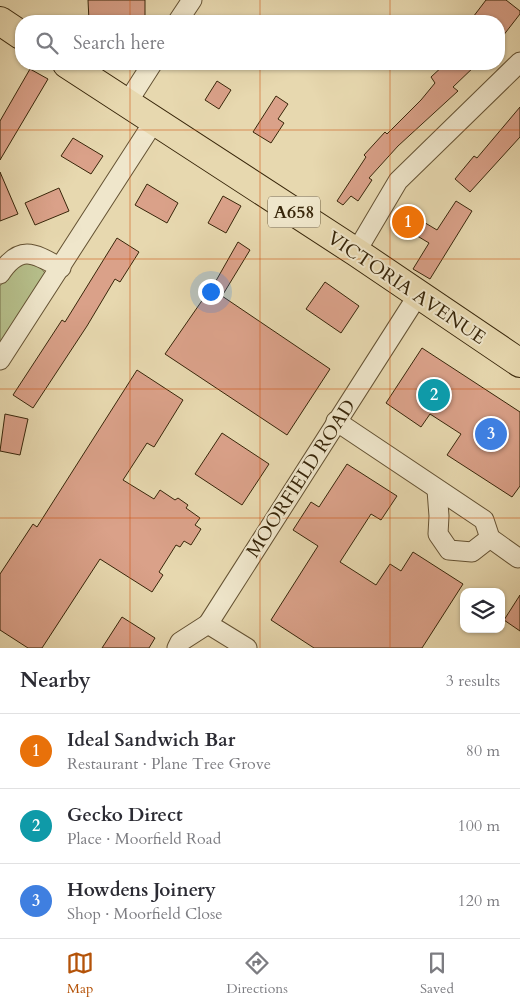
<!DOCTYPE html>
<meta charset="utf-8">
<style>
:root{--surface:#fff;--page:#f7f7f7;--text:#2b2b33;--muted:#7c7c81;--line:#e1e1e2;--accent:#b45309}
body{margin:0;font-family:Cardo,serif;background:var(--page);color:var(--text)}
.controls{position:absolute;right:15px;bottom:15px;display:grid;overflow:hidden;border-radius:10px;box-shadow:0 1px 4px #0004}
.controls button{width:45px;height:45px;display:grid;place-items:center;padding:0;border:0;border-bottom:1px solid var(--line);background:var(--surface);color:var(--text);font:25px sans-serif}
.you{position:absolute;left:210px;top:291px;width:18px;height:18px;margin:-12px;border:4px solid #fff;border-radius:50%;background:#1a73e8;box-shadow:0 0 0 8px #1a73e833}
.badge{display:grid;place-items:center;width:32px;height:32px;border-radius:50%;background:var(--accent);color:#fff;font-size:16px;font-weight:700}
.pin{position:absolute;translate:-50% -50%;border:2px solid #fff;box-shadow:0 1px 5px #0006}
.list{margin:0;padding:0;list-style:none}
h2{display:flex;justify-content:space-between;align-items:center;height:65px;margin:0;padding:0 20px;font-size:21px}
h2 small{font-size:16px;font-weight:400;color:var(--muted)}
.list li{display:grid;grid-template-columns:32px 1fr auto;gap:15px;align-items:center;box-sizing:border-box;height:75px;padding:0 20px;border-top:1px solid var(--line)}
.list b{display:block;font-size:19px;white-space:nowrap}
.list p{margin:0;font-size:16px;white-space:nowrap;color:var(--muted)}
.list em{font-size:16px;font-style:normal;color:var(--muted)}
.icon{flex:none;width:28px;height:28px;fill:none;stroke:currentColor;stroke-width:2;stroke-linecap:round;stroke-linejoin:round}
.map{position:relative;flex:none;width:520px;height:648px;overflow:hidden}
.search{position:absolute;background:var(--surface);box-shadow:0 1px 4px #0004;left:15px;right:15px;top:15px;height:55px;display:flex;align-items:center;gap:12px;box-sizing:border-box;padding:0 18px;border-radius:20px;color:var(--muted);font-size:19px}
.sheet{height:290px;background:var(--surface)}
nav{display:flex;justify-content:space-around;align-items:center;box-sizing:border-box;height:70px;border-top:1px solid var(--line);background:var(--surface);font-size:14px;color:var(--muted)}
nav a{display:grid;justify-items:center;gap:2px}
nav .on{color:var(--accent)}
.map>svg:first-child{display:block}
.green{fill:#b6bf8b;stroke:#77724a}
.building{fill:#daa189;stroke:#38260a}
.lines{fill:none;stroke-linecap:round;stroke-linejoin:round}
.street-casing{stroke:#645233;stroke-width:21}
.highway-casing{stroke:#38260a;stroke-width:30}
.street{stroke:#efe6cb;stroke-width:19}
.highway{stroke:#e7d8af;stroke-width:28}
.grid{fill:none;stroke:#ce510c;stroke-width:1;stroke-opacity:0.55}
.labels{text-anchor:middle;stroke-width:4;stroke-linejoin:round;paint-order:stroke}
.shield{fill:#efe6cb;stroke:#6f6044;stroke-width:1}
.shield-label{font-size:18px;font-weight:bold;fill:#38260a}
.street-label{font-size:19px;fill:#38260a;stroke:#efe6cb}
</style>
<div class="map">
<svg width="520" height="648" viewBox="0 0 520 648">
<rect width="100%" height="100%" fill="#e7d8af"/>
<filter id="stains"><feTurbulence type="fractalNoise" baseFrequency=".004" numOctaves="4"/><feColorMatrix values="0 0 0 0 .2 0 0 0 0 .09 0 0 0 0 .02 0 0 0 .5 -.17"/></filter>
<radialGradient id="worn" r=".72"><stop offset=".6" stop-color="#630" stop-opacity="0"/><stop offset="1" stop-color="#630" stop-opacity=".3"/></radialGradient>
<path class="green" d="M 24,262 L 40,267 L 45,273 L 45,281 L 0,350 L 0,286 L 12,269 Z"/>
<g class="building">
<path d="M 88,0 L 145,0 L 145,21 L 89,21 Z"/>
<path d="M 486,0 L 506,0 L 520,11 L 520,14 L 499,41 L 499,21 L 470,21 Z"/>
<path d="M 445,64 L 477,64 L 453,87 L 458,91 L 398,146 L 369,178 L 372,180 L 358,201 L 351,196 L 343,205 L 337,201 L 366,157 L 364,155 L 385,132 L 387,134 L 421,100 L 435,83 L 431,77 Z"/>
<path d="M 30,69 L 48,79 L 0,160 L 0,121 Z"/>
<path d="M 217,81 L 231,90 L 219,109 L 205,100 Z"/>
<path d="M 276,96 L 288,104 L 278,119 L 284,123 L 271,143 L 253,132 Z"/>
<path d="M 520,107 L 520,137 L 470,192 L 455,179 L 474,156 L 477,158 Z"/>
<path d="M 73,138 L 103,156 L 91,174 L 61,156 Z"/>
<path d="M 0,172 L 18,214 L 0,221 Z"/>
<path d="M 147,184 L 178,203 L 167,223 L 135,205 Z"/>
<path d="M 59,188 L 69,211 L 35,225 L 25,203 Z"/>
<path d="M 223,196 L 241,206 L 226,233 L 208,223 Z"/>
<path d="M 456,201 L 472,211 L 430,279 L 413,269 L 429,243 L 399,225 L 407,212 L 437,230 Z"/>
<path d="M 117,238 L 139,252 L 120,282 L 115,279 L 87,326 L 33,408 L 13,395 L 62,320 L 65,322 Z"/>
<path d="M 238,242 L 250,250 L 222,296 L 330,369 L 287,435 L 165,354 L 217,279 Z"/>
<path d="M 325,282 L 359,306 L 341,333 L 306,309 Z"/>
<path d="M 422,348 L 520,412 L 520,486 L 512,497 L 447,455 L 461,434 L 430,414 L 421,427 L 386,403 Z"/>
<path d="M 137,370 L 183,400 L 154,447 L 147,443 L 123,480 L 154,499 L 160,490 L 175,500 L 178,498 L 188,505 L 186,508 L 200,518 L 195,525 L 201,529 L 191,545 L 184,541 L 180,547 L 176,545 L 159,572 L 163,575 L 152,592 L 100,559 L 42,648 L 28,648 L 0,630 L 0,574 L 33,524 L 37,527 Z"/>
<path d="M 5,414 L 28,419 L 20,455 L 0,451 Z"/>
<path d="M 222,433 L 269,464 L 242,505 L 195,474 Z"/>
<path d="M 347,464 L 397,496 L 381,520 L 371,514 L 340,562 L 376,585 L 390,564 L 401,571 L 413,552 L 463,584 L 422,648 L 314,648 L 271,620 L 318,546 L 293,530 L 311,502 L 319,507 Z"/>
<path d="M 520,595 L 520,631 L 504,620 Z"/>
<path d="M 122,617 L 155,638 L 149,648 L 102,648 Z"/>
</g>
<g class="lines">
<g class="street-casing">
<g id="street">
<path d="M 178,21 L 192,0"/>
<path d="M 127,103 L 152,64"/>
<path d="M 356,252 L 398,181 L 520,62"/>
<path d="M 0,274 C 20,244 34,253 61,268"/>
<path d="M 0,360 L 155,120"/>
<path d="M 336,421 L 484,520 L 490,538 L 518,558"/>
<path d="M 437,490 L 439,516 L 438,534 L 449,550 L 472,552 L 490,538"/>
<path d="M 177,648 L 180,642 L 208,624"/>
<path d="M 247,648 L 208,624 L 418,295"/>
</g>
</g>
<g class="highway-casing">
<g id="highway">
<path d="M 0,21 L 21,35"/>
<path d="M 67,64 L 356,252 L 520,363"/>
</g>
</g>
<use href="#street" class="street"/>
<use href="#highway" class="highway"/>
</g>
<path class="grid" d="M 130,0 L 130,21M 260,0 L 260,21M 390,0 L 390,21M 130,64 L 130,648M 260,64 L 260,648M 390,64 L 390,648M 0,130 L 520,130M 0,259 L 520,259M 0,389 L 520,389M 0,518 L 520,518"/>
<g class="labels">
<rect class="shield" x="268" y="196.5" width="52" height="31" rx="4"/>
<g class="shield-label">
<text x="294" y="218">A658</text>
</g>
<g class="street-label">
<text transform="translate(407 287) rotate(34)" y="7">VICTORIA AVENUE</text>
<text transform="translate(300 478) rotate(-57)" y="7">MOORFIELD ROAD</text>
</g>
</g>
<rect width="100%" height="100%" filter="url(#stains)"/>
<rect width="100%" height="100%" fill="url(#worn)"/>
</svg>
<div class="controls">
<button><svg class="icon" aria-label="layers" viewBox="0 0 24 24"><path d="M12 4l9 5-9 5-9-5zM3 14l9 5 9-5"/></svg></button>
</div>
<div class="you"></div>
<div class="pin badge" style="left:408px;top:222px;background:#e8710a">1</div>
<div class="pin badge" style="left:434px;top:395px;background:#0f9aa8">2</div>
<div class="pin badge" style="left:491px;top:434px;background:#3f7fe0">3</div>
<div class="search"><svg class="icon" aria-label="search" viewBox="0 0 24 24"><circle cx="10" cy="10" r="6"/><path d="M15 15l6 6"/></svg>Search here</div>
</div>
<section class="sheet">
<h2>Nearby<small>3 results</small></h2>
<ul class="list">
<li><span class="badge" style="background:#e8710a">1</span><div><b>Ideal Sandwich Bar</b><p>Restaurant · Plane Tree Grove</p></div><em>80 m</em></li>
<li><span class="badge" style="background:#0f9aa8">2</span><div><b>Gecko Direct</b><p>Place · Moorfield Road</p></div><em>100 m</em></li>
<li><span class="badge" style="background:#3f7fe0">3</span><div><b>Howdens Joinery</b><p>Shop · Moorfield Close</p></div><em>120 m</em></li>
</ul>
</section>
<nav>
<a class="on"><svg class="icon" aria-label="map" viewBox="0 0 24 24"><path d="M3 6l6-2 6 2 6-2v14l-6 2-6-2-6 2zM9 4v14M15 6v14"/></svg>Map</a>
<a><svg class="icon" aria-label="directions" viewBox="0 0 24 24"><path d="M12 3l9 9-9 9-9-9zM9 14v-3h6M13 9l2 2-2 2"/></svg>Directions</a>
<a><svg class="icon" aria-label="saved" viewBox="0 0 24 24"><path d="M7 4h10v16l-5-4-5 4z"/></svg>Saved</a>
</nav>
